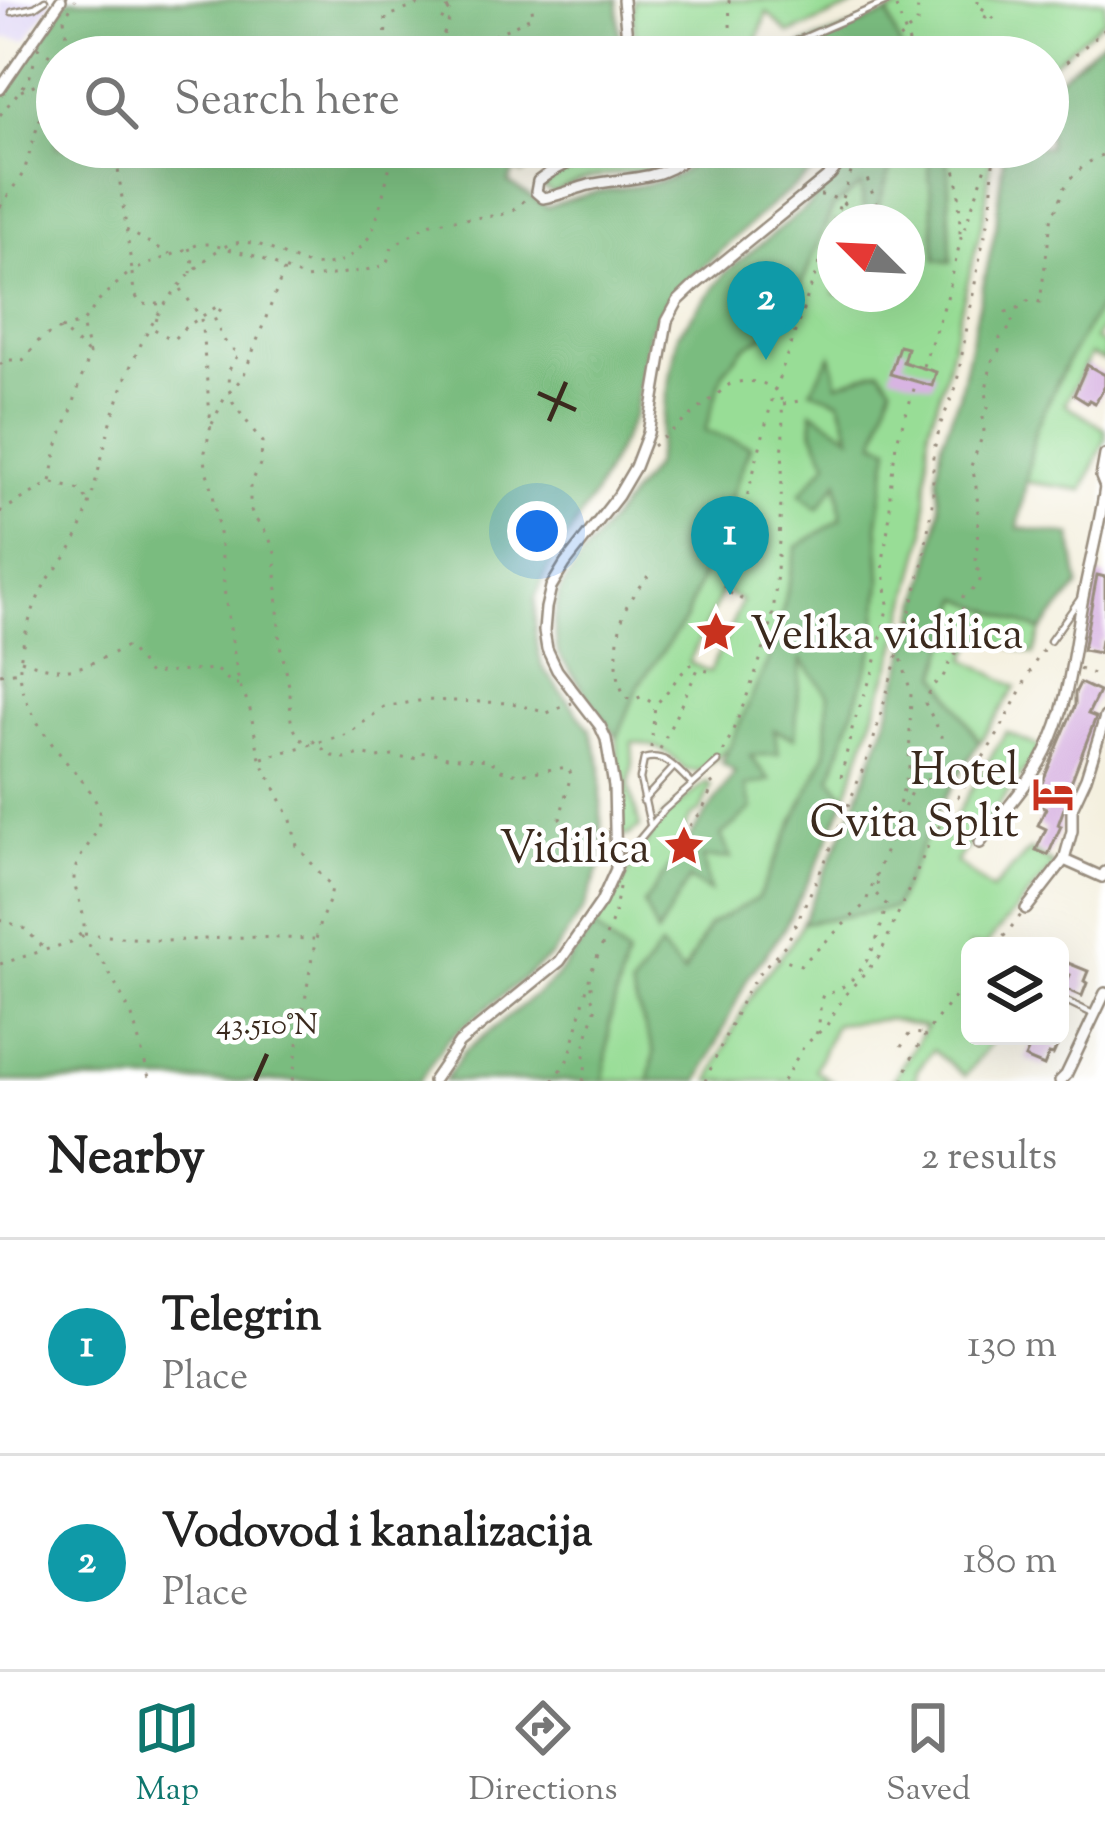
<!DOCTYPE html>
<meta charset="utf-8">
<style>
:root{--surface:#fff;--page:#f2f2f2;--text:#222;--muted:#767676;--line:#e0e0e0;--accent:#0f766e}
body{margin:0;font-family:"Sorts Mill Goudy",serif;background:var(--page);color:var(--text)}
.controls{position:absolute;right:36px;bottom:36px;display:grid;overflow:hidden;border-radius:18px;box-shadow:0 12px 48px #0002}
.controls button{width:108px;height:108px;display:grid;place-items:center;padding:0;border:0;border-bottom:3px solid var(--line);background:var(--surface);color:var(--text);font:60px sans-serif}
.compass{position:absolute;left:817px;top:204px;width:108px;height:108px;border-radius:50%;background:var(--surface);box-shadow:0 12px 48px #0002;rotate:294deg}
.you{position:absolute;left:537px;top:531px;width:42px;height:42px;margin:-30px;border:9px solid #fff;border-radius:50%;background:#1a73e8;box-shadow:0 0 0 18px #1a73e833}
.badge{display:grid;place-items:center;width:78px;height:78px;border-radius:50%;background:var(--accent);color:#fff;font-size:39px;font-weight:700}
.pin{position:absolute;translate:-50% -99px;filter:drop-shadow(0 3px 6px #0008)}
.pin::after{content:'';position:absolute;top:63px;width:42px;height:36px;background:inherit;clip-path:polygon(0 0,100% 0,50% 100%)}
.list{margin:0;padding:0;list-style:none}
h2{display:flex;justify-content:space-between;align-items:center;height:156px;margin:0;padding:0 48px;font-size:51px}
h2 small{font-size:39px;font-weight:400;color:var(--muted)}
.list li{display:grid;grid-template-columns:78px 1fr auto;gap:36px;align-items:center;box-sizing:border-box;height:216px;padding:0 48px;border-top:3px solid var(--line)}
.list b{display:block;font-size:45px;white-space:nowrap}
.list p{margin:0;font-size:39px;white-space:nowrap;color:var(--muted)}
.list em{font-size:39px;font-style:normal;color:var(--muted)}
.icon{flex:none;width:66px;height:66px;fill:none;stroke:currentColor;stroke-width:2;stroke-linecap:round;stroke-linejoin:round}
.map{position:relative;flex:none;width:1105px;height:1081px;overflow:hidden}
.search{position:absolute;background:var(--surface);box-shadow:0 12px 48px #0002;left:36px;right:36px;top:36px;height:132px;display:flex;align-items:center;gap:30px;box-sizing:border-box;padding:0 42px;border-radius:66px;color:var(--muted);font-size:45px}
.sheet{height:588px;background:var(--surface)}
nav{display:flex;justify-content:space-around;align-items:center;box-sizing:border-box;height:168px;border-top:3px solid var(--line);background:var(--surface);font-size:33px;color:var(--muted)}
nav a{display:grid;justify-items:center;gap:6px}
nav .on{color:var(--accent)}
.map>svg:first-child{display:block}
.built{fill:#dfd5f5}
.green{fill:#98dd96;stroke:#6a845a;stroke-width:3;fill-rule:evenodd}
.forest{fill:#7abc7f;stroke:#5a734e;stroke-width:3}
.building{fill:#d8b4e2}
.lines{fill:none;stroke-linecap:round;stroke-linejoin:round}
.lane-casing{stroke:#988d7e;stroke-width:9}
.street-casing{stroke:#988d7e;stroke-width:14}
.path{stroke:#988d7e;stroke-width:3;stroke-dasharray:3 9;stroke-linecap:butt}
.lane{stroke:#fff;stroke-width:4.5}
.street{stroke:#fff;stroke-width:9}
.ticks{fill:none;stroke:#3b2a1e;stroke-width:4.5}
.labels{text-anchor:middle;stroke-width:9;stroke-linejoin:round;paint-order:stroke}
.poi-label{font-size:45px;fill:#3b2a1e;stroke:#fff;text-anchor:end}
.ticks-label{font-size:30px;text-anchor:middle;fill:#3b2a1e;stroke:#fff;stroke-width:9;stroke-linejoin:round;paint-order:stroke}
</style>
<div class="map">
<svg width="1105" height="1081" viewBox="0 0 1105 1081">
<rect width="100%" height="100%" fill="#fff"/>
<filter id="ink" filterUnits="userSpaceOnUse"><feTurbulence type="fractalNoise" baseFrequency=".00833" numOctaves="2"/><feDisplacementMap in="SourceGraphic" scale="24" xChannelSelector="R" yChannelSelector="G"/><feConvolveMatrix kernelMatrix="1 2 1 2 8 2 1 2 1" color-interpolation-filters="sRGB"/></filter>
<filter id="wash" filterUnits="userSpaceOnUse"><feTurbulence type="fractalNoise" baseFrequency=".004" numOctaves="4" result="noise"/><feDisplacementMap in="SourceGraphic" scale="48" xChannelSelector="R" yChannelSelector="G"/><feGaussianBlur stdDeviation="2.7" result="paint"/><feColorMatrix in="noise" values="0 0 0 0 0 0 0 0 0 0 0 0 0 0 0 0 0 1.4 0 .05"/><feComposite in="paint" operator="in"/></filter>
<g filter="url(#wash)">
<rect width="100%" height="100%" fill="#f4f0df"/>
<path class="built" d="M 0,0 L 52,0 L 26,40 L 0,37 Z"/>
<g class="green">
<path d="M 634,0 L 868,0 L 789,34 L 767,12 L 756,44 L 721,54 L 721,57 L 644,57 C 633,39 631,21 634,0 Z"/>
<path d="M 918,0 L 1105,0 L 1105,19 L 1048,67 L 1048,57 L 904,57 L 888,14 Z"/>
<path d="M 639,147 L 687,147 C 664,177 612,169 579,181 C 570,184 561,189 553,193 L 543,187 C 571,163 605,158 639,147 Z"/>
<path d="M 940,147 L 992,147 L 985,211 L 943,383 L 929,428 L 925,533 L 896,650 L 846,797 L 831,778 L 873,650 L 881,581 L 878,520 L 889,448 L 875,442 L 892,385 L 840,401 L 851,438 L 813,412 L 813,432 L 838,479 L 841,519 L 797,547 L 775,645 L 731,747 L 698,771 L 685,770 C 669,751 657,745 632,742 L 633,763 L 629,784 L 640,827 L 627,836 L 622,835 L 617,738 L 640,683 L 685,620 L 750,447 L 704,431 L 723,372 L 745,347 L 787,321 L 833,207 L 861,184 L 865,222 L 835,222 L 835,294 L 907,294 L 907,222 L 873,222 L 891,167 L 929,156 L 936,259 L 951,261 L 948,167 ZM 722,591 L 742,601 L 710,672 L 689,662 Z"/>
<path d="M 1105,296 L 1105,321 L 1095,339 L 1105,345 L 1105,361 L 1090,355 L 1065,404 L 1105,429 L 1105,440 L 1083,490 L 1026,482 L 1035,429 L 1069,358 Z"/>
<path d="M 961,597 L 1041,631 L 1034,654 L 977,637 L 966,659 L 1016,687 L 980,742 L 938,675 Z"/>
<path d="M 801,659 L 828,694 L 826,753 L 758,898 L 709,925 L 683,974 L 631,988 L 655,1052 L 649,1081 L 604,1081 L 610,1019 L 627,956 L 594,927 L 663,817 L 707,782 L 711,786 L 701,810 L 691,816 L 677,846 L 681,851 L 644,905 L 689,878 L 708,891 L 702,858 L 721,835 L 745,786 L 749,756 L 773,729 L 794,738 Z"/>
<path d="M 1006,732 L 1041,748 L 956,862 L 992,890 L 1030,850 L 1054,865 L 985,946 L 970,946 L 970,1036 L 996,1036 L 965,1076 L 933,1050 L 917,1070 L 915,1081 L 892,1081 L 926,1027 L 889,1019 L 835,1024 L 815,1070 L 832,1081 L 710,1081 C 725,1047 741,1008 763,978 C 779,956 790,950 802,923 L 894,908 L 934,817 L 949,827 Z"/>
</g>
<g class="forest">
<path d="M 68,0 L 617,0 L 620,44 L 626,57 L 57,57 L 57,147 L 586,147 L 541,161 L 522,174 L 515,169 L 508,182 L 547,207 C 565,201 584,194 603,191 C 643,184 681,187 705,147 L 831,147 L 828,160 L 770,206 L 671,296 L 649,331 L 634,416 L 595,493 L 547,571 L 535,598 L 535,634 L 542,667 L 590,729 L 601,764 L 601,863 L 584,909 L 552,955 L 447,1040 L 419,1081 L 0,1081 L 0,95 Z"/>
<path d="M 888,14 L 904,57 L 810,57 L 800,46 Z"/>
<path d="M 1105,38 L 1105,296 L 1069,358 L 1035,429 L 1018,528 L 1071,535 L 1079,586 L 1041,631 L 961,598 L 938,674 L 979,742 L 934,817 L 894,908 L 802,923 L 853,810 L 886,723 L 914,624 L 932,554 L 940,508 L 937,476 L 942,441 L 959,396 L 996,227 L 1004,147 L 1048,147 L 1048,87 Z"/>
<path d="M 851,147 L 940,147 L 948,166 L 951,262 L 936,260 L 928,156 L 891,167 L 873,222 L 865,222 L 861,185 L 833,207 L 787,321 L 745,347 L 723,372 L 705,431 L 750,446 L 685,620 L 640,683 L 617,738 L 558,654 L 554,624 L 559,592 L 579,560 L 654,466 L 678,334 L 726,272 L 807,207 L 847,163 Z"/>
<path d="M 831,355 L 838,384 L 880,369 L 892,385 L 875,442 L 890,447 L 878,520 L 881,581 L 873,650 L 831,778 L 846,797 L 820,859 L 782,932 L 747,979 L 699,1081 L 649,1081 L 654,1052 L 631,989 L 660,947 L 684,974 L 709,925 L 758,898 L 826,753 L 828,694 L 801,660 L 795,738 L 774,730 L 779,754 L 750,756 L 770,780 L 745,786 L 752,809 L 721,835 L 731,858 L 703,858 L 710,892 L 689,879 L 657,934 L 644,904 L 735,772 L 722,763 L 775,645 L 797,547 L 841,519 L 838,481 L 818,509 L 800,494 L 828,462 L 813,432 L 812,411 L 851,436 L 840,401 L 811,390 Z"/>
<path d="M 594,927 L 627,956 L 610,1019 L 604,1081 L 444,1081 L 464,1052 L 554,980 Z"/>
</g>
<g id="blocks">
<g class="building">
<path d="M 899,346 L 907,348 L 903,362 L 936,372 L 932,386 L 890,374 Z"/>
<path d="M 1087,365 L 1105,375 L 1105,386 L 1095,403 L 1089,400 L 1087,403 L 1074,395 Z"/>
<path d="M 1097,575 L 1105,577 L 1105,641 L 1101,640 L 1099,653 L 1083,650 Z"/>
<path d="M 1080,683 L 1099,692 L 1088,714 L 1096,717 L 1070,785 L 1072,786 L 1058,825 L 1061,826 L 1048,855 L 1036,850 L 1046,829 L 1038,825 L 1046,808 L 1034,802 L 1075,705 L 1075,693 Z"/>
<path d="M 1068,963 L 1088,971 L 1084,981 L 1087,983 L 1082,996 L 1064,988 L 1070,975 L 1064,973 Z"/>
<path d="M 1035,1036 L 1058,1044 L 1053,1055 L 1049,1054 L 1044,1066 L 1025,1058 Z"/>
</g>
</g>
</g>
<g filter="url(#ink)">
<use href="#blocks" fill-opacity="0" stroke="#988d7e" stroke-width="3"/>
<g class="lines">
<g class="lane-casing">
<g id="lane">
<path d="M 12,12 L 35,7 L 45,0"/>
<path d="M 778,49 L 891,0"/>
<path d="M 1050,641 L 1080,599"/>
<path d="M 643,801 L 674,767"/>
<path d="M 650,824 L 640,779 L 644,759 C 666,752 677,770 692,784"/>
<path d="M 618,865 L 664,810 L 718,762"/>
<path d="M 1060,998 L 1093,1014"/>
</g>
</g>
<g class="street-casing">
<g id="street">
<path d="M 623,0 L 627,38 L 636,57"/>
<path d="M 759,57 L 774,52 L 789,57"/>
<path d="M 0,89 L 61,0"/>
<path d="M 615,147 C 588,155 561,163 538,181 L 536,192 L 543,198 C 559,196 574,189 589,185 C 628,176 669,183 695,147"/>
<path d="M 1105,487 L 1101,477 L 1105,455"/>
<path d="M 980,843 C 1002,813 1030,784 1046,751 C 1070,703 1073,649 1083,597 C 1090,560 1100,524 1105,487"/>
<path d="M 1064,860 L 1102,877 L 1105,872"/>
<path d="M 1026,909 L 1064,860 L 1072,831 L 1072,808 L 1086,778 L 1105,717"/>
<path d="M 433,1081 L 459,1043 L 560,961 L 601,902 L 616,869 L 614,786 L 606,739 L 600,726 L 557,670 L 547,649 L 544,631 L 546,608 L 551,587 L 565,564 L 618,496 L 635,467 L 648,433 L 667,321 L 678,301 L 695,285 L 831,174 L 843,159 L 846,147"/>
<path d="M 1060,1081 L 1066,1075 L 1105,993"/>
</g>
</g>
<g class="path">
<path d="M 729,0 L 731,46 L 740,57"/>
<path d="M 978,0 L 978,5 L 984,7 L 980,14 L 986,17 L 989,13 L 996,21"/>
<path d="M 896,7 L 914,57"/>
<path d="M 37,47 L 57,59"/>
<path d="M 71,57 L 64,19 L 75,0"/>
<path d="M 385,57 L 386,17 L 431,0 L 445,2 L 448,10 L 441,21"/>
<path d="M 443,57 L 439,47 L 451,15 L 448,10 L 456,0"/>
<path d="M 451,57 L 533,16 L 531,0"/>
<path d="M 883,57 L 906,32 L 917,24 L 918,0"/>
<path d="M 1048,78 L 1105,29"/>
<path d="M 21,91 L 57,74"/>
<path d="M 0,115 L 29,79 L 36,56"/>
<path d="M 115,147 L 132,271 L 199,244 L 209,244 L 259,257 L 306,279 L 366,270 L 386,265 L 392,247 L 423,227 L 434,222 L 501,215 L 515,209 L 528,197"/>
<path d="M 951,147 L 959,189 L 960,234"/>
<path d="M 859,157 L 883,222"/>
<path d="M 820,195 C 838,196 851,207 861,222"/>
<path d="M 0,207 L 24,172 L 42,111 L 57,91"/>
<path d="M 126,230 L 170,254"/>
<path d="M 189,248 L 193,258 L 191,273"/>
<path d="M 132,273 L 134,293 L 140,303 L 149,305 L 165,303"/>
<path d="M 181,289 L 201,318 L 211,425 L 205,452 L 206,470 L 212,488 L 221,546 L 225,597 L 239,684 L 249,705 L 260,759 L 291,820 L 297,846 L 332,887 L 330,899 L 320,922 L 312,957 L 292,1081"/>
<path d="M 157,318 L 154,329 L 173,340 L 183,329 L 219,305 L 221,309 L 214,317 C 220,333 223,345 239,353 L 229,370 L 228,385 L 233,403 L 262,442 L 261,462 L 250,487 L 250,507 L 253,516 L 268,535 L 275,553 L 280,646 C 283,655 289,683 290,694 C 292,715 286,721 302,740 L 313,741 L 332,756 L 345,758 L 361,754 L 378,758 L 393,756 L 413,760 L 417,753 L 431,752 L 447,757 L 490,760 L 501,770 L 518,774 L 568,767 L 571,774 L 560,818 L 578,844 L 603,850"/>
<path d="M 61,329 L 81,323"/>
<path d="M 0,365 L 5,360 L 23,360 L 42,337 L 61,329 L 89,354"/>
<path d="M 923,366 L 947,298 L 961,238 L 993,147"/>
<path d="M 783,404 L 804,400"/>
<path d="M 212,424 L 225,397 L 243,377 L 284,271"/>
<path d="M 653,446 L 730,384 C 745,379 771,380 780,396 C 788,410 777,603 771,625 C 758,670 741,713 722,755"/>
<path d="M 53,483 L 80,490 L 89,503"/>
<path d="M 0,512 L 51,482 L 57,447 L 70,415 L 89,354 L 82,323 L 103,296 L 130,272"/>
<path d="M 648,576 C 640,586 630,597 625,610 C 616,634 612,676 626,698 L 634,700 L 642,696 L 655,705"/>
<path d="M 740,600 L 741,598 L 723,590 L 775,389 L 860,147"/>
<path d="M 21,660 C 72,677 80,669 127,646 L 149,674 L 215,669 L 233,684 L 238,684"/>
<path d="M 1079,669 L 1105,678"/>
<path d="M 0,674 L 20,671"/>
<path d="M 651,748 L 655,705 C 670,691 676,676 692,664"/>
<path d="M 660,749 L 698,669 L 708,671"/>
<path d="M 262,758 L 348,734 L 384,707 L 424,700 L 512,703 L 547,713 L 572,703"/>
<path d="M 841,777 L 853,725 L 874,669 L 888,604 L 883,562 L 890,514 L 890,489 L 896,444 L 916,383"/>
<path d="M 893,827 L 909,768 L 911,693 L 900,654"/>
<path d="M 890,840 L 911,792 L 934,774 L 944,750 L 942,736 L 925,703 L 932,686 L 943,677 L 950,661 L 962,646 L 963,596 C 973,589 981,587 981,573 L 975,567 C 978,540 981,492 971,466 L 984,432 L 983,417 L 988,408 L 986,389 L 992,361 L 999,351 L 1000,338 L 1014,324 L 1006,312 L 1015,310 L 1031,299 L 1040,302 L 1052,214 C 1061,204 1060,197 1065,187 C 1073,173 1092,158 1105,154"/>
<path d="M 684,846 L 681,845 L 692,822 L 702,812 L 713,785 L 709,780"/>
<path d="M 0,919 L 25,929 L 44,948"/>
<path d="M 84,934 L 166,941 L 246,937 L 314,939"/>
<path d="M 81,935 L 105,965 L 132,1016 L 150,1081"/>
<path d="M 996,946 L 1021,915"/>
<path d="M 776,957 L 801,965 L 865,904 L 889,842"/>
<path d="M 0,964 L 71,942 L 84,931 C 85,907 75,896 74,878 C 74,853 104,837 99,811 C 94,790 77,776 64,759 C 44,735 21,702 20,671 C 19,648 33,604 45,584 C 54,569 69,556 76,540 C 95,498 101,452 115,409 C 133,351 162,295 210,256 C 263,213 290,287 345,259 C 358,252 369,241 374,226 C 383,201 387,173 395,147"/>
<path d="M 816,1034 C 822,1020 818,1005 823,995 C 862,987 880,940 886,904 L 876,894 L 878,879"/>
<path d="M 901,1047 L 910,1033 L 925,1034"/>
<path d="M 553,1081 L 569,1059 L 591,972 L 614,917 L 619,887"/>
<path d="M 583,1081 L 586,1063 L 584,1048 L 596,1006 L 591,996 L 591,980"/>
<path d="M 705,1081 L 744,996 L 759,973 L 787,943 L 828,855 L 871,749 L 923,565 L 933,497 L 933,453 L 941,423 L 956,387 L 981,251 L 991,211 L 993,163 L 997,147"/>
<path d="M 783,1081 L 804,1046 L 827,1025 L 844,996 L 879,957 L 931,839 L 998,734 L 1034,664 L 1045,647"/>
<path d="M 903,1081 C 914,1042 945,1009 970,978"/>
</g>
<use href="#lane" class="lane"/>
<use href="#street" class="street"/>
</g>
</g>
<path class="ticks" d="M 538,393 L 576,410M 549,421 L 566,382M 255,1081 L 267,1054"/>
<defs>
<g id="sight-bare" transform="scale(3.24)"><path d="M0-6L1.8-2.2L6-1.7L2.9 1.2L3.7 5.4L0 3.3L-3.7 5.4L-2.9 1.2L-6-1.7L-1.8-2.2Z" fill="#c8321e" stroke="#fff" stroke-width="2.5" paint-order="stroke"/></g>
<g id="hotel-bare" transform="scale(3.24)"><path d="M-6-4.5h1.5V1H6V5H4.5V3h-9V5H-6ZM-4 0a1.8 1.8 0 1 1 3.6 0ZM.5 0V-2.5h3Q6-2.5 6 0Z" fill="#c8321e" stroke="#fff" stroke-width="2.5" paint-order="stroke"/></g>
</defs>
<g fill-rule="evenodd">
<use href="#sight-bare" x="716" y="632"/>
<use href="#hotel-bare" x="1053" y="794"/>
<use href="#sight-bare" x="684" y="846"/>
</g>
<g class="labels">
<g class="poi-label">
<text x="750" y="648" text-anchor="start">Velika vidilica</text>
<text x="1019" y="784">Hotel<tspan x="1019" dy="52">Cvita Split</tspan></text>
<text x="650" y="862">Vidilica</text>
</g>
</g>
<g class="ticks-label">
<text x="267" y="1034">43.510°N</text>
</g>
</svg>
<div class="controls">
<button><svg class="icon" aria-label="layers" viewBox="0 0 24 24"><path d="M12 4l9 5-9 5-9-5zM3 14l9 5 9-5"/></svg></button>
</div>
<svg class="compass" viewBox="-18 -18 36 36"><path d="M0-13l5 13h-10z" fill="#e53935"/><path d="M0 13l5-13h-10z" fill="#767676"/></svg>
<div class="you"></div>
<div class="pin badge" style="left:730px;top:595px;background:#0f9aa8">1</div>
<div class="pin badge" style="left:766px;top:360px;background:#0f9aa8">2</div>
<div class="search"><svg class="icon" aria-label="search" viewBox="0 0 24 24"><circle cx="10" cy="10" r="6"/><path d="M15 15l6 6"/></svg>Search here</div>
</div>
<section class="sheet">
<h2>Nearby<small>2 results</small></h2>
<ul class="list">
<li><span class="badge" style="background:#0f9aa8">1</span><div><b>Telegrin</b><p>Place</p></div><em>130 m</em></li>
<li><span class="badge" style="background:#0f9aa8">2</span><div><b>Vodovod i kanalizacija</b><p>Place</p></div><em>180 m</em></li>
</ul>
</section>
<nav>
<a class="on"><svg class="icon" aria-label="map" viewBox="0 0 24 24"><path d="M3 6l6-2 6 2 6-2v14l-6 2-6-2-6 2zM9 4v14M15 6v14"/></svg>Map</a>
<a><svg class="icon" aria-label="directions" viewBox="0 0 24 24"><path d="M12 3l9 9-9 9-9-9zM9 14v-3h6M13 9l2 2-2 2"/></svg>Directions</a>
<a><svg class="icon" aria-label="saved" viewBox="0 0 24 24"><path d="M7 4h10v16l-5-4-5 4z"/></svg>Saved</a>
</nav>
